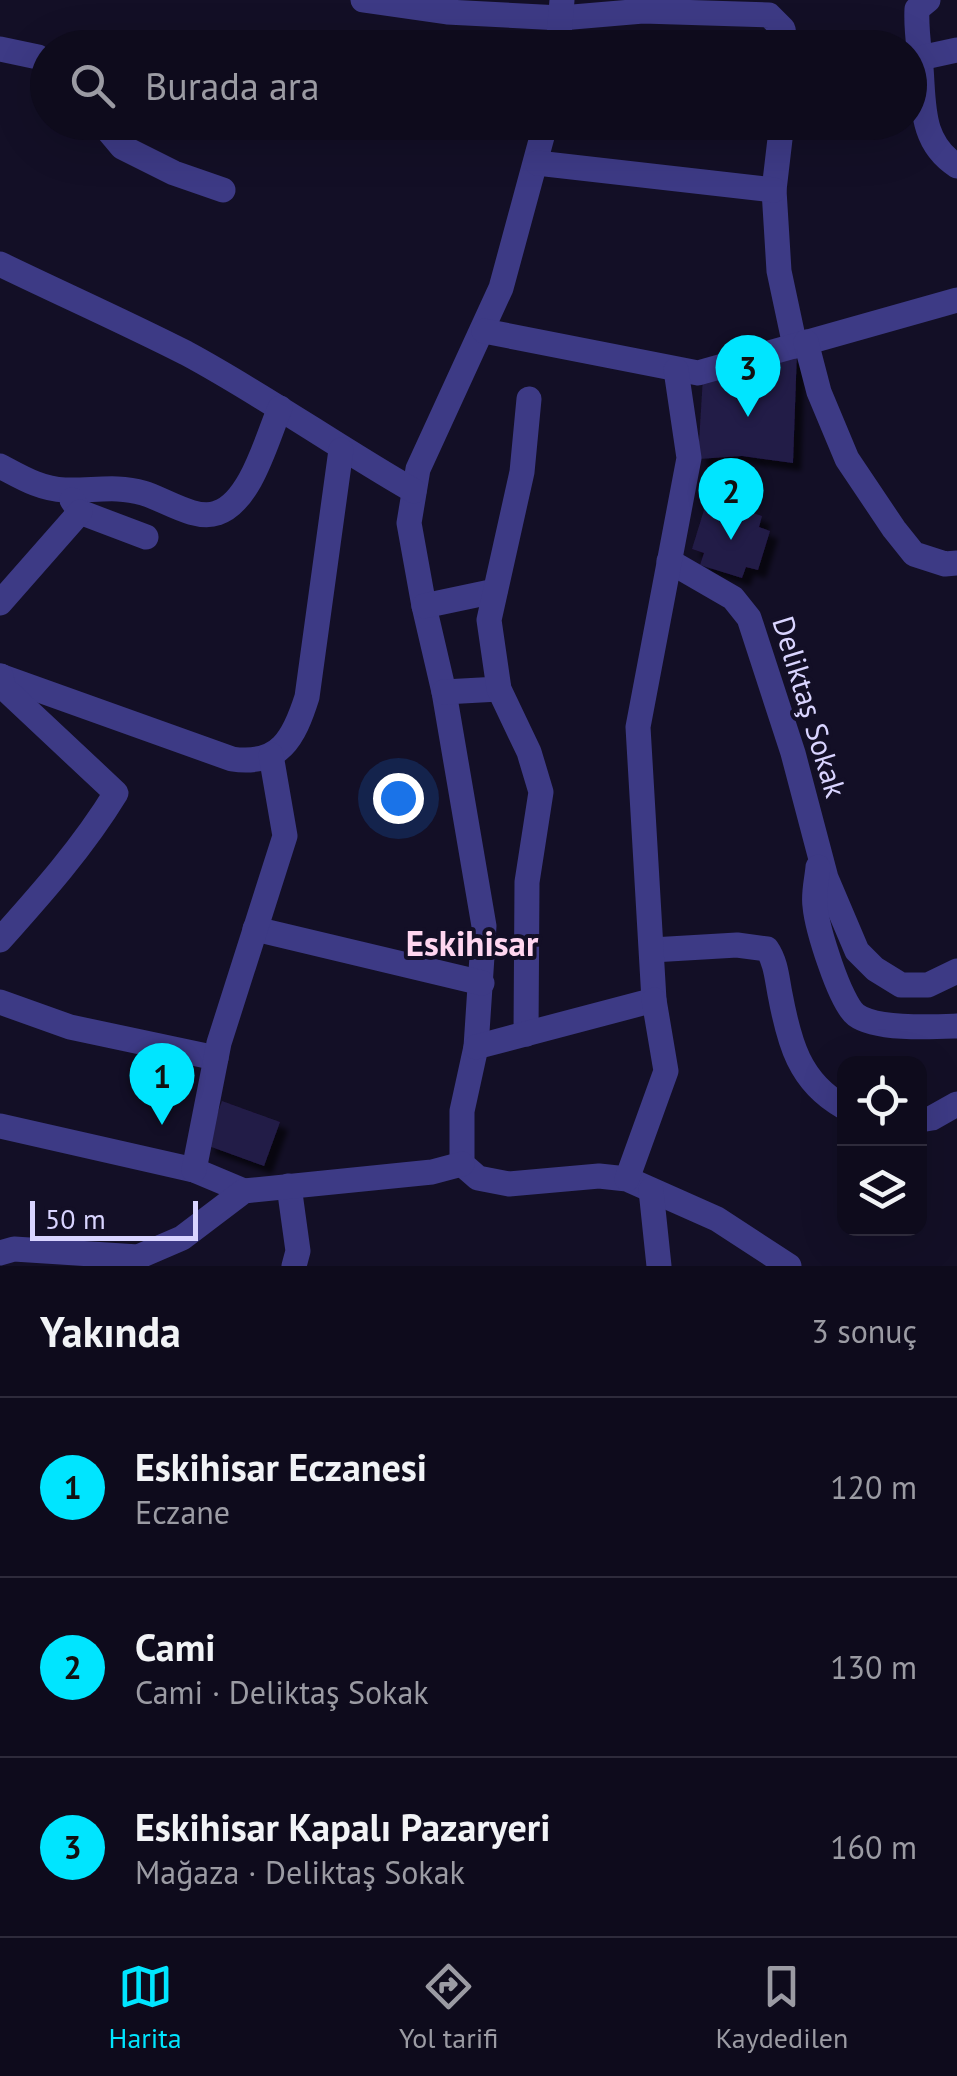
<!DOCTYPE html>
<html lang="tr">
<meta charset="utf-8">
<style>
:root{--surface:#0e0b1c;--page:#171425;--text:#f1f3f6;--muted:#9b9ba3;--line:#2e2b3b;--accent:#00e5ff}
body{margin:0;font-family:"PT Sans",sans-serif;background:var(--page);color:var(--text)}
.controls{position:absolute;right:30px;bottom:30px;display:grid;overflow:hidden;border-radius:20px;box-shadow:0 10px 40px #0002}
.controls button{width:90px;height:90px;display:grid;place-items:center;padding:0;border:0;border-bottom:2px solid var(--line);background:var(--surface);color:var(--text);font:50px sans-serif}
.scale{position:absolute;left:30px;bottom:25px;width:168px;box-sizing:border-box;padding-left:10px;border:5px solid #d9d4ff;border-top:0;font-size:28px;line-height:35px;white-space:nowrap;color:#d9d4ff;-webkit-text-stroke:8px #130f26;paint-order:stroke}
.you{position:absolute;left:398px;top:798px;width:35px;height:35px;margin:-25px;border:8px solid #fff;border-radius:50%;background:#1a73e8;box-shadow:0 0 0 15px #1a73e833}
.badge{display:grid;place-items:center;width:65px;height:65px;border-radius:50%;background:var(--accent);color:#111;font-size:32px;font-weight:700}
.pin{position:absolute;translate:-50% -82px;filter:drop-shadow(0 2px 5px #0008)}
.pin::after{content:'';position:absolute;top:52px;width:35px;height:30px;background:inherit;clip-path:polygon(0 0,100% 0,50% 100%)}
.list{margin:0;padding:0;list-style:none}
h2{display:flex;justify-content:space-between;align-items:center;height:130px;margin:0;padding:0 40px;font-size:42px}
h2 small{font-size:32px;font-weight:400;color:var(--muted)}
.list li{display:grid;grid-template-columns:65px 1fr auto;gap:30px;align-items:center;box-sizing:border-box;height:180px;padding:0 40px;border-top:2px solid var(--line)}
.list b{display:block;font-size:38px;white-space:nowrap}
.list p{margin:0;font-size:32px;white-space:nowrap;color:var(--muted)}
.list em{font-size:32px;font-style:normal;color:var(--muted)}
.icon{flex:none;width:55px;height:55px;fill:none;stroke:currentColor;stroke-width:2;stroke-linecap:round;stroke-linejoin:round}
.map{position:relative;flex:none;width:957px;height:1266px;overflow:hidden}
.search{position:absolute;background:var(--surface);box-shadow:0 10px 40px #0002;left:30px;right:30px;top:30px;height:110px;display:flex;align-items:center;gap:25px;box-sizing:border-box;padding:0 35px;border-radius:55px;color:var(--muted);font-size:38px}
.sheet{height:670px;background:var(--surface)}
nav{display:flex;justify-content:space-around;align-items:center;box-sizing:border-box;height:140px;border-top:2px solid var(--line);background:var(--surface);font-size:28px;color:var(--muted)}
nav a{display:grid;justify-items:center;gap:5px}
nav .on{color:var(--accent)}
.map>svg:first-child{display:block}
.building{fill:#241b47;filter:url(#shadow)}
.lines{fill:none;stroke-linecap:round;stroke-linejoin:round}
.minor{stroke:#3d3a85;stroke-width:25}
.labels{text-anchor:middle;stroke-width:8;stroke-linejoin:round;paint-order:stroke}
.street-label{font-size:30px;fill:#d9d4ff;stroke:#130f26}
.quarter-label{font-size:35px;font-weight:bold;fill:#ffd6f0;stroke:#130f26}
</style>
<div class="map">
<svg width="957" height="1266" viewBox="0 0 957 1266">
<defs>
<filter id="shadow"><feDropShadow dx="8" dy="8" stdDeviation="2.5" flood-color="#0009"/></filter>
</defs>
<rect width="100%" height="100%" fill="#130f26"/>
<g class="building">
<path d="M 797,351 L 793,463 L 742,456 L 698,459 L 703,377 Z"/>
<path d="M 720,502 L 762,516 L 759,527 L 770,531 L 758,570 L 746,567 L 742,578 L 700,565 L 704,553 L 692,549 L 704,510 L 716,514 Z"/>
<path d="M 222,1101 L 280,1122 L 264,1166 L 206,1145 Z"/>
</g>
<g class="lines">
<g class="minor">
<path d="M 363,0 L 447,12 L 561,18 L 643,11 L 769,15 L 783,29 L 786,48"/>
<path d="M 928,0 L 917,9 C 916,26 918,40 920,57 C 925,99 917,140 957,166"/>
<path d="M 558,48 L 562,0"/>
<path d="M 0,49 L 38,57 L 48,63"/>
<path d="M 920,58 L 957,50"/>
<path d="M 101,122 L 122,147 L 174,173 L 223,190"/>
<path d="M 546,122 L 501,288 L 418,469 L 409,523 L 424,606 L 444,692 L 484,926 L 476,1047 L 462,1111 L 462,1164 L 478,1178 L 509,1184 L 599,1176 L 627,1179 L 717,1219 L 789,1266"/>
<path d="M 782,122 L 774,190 L 779,271 L 795,346"/>
<path d="M 537,163 L 774,190"/>
<path d="M 0,264 C 62,294 125,322 186,353 C 264,395 337,447 414,491"/>
<path d="M 484,331 L 698,373 L 957,300"/>
<path d="M 806,342 L 819,392 L 847,459 L 894,529 L 914,554 L 945,564 L 957,563"/>
<path d="M 0,466 C 21,477 40,489 65,490 C 92,491 117,485 143,493 C 164,499 195,521 217,513 C 251,502 267,438 280,408"/>
<path d="M 72,500 L 80,512 L 146,537"/>
<path d="M 669,561 L 733,598 L 749,618 L 793,753 L 826,878 L 857,951 L 875,969 L 901,985 L 928,985 L 957,971"/>
<path d="M 0,603 L 80,512"/>
<path d="M 424,606 L 495,591"/>
<path d="M 0,676 L 232,759 C 280,766 294,738 307,697 L 341,450"/>
<path d="M 444,692 L 499,689"/>
<path d="M 818,867 C 817,879 813,894 815,906 C 817,928 840,1003 856,1015 C 876,1030 932,1027 957,1026"/>
<path d="M 255,929 L 482,983"/>
<path d="M 0,940 C 42,893 83,847 116,793 L 3,687 L 1,676"/>
<path d="M 652,950 L 737,945 L 767,949 C 776,962 777,979 780,994 C 789,1042 799,1082 844,1107"/>
<path d="M 0,1002 L 70,1027 L 216,1058"/>
<path d="M 526,1034 L 527,882 L 541,792 L 529,752 L 499,689 L 489,620 L 522,472 L 529,399"/>
<path d="M 476,1047 L 654,1000 L 638,727 L 689,458 L 676,370"/>
<path d="M 920,1120 L 932,1118 L 957,1104"/>
<path d="M 0,1126 L 194,1170 L 244,1191"/>
<path d="M 194,1170 L 219,1043 L 285,836 L 271,755"/>
<path d="M 627,1179 L 666,1071 L 654,1000"/>
<path d="M 289,1186 L 298,1251 L 294,1266"/>
<path d="M 651,1190 L 659,1266"/>
<path d="M 0,1253 L 14,1249 L 138,1257 L 182,1238 L 244,1191 L 432,1172 L 462,1164"/>
</g>
</g>
<g class="labels">
<g class="street-label">
<text transform="translate(809 707) rotate(73)" y="10">Deliktaş Sokak</text>
</g>
<g class="quarter-label">
<text x="472" y="956">Eskihisar</text>
</g>
</g>
</svg>
<div class="controls">
<button><svg class="icon" aria-label="locate" viewBox="0 0 24 24"><circle cx="12" cy="12" r="6"/><path d="M12 2v4M12 18v4M2 12h4M18 12h4"/></svg></button>
<button><svg class="icon" aria-label="layers" viewBox="0 0 24 24"><path d="M12 4l9 5-9 5-9-5zM3 14l9 5 9-5"/></svg></button>
</div>
<div class="scale">50 m</div>
<div class="you"></div>
<div class="pin badge" style="left:162px;top:1125px">1</div>
<div class="pin badge" style="left:731px;top:540px">2</div>
<div class="pin badge" style="left:748px;top:417px">3</div>
<div class="search"><svg class="icon" aria-label="search" viewBox="0 0 24 24"><circle cx="10" cy="10" r="6"/><path d="M15 15l6 6"/></svg>Burada ara</div>
</div>
<section class="sheet">
<h2>Yakında<small>3 sonuç</small></h2>
<ul class="list">
<li><span class="badge">1</span><div><b>Eskihisar Eczanesi</b><p>Eczane</p></div><em>120 m</em></li>
<li><span class="badge">2</span><div><b>Cami</b><p>Cami · Deliktaş Sokak</p></div><em>130 m</em></li>
<li><span class="badge">3</span><div><b>Eskihisar Kapalı Pazaryeri</b><p>Mağaza · Deliktaş Sokak</p></div><em>160 m</em></li>
</ul>
</section>
<nav>
<a class="on"><svg class="icon" aria-label="map" viewBox="0 0 24 24"><path d="M3 6l6-2 6 2 6-2v14l-6 2-6-2-6 2zM9 4v14M15 6v14"/></svg>Harita</a>
<a><svg class="icon" aria-label="directions" viewBox="0 0 24 24"><path d="M12 3l9 9-9 9-9-9zM9 14v-3h6M13 9l2 2-2 2"/></svg>Yol tarifi</a>
<a><svg class="icon" aria-label="saved" viewBox="0 0 24 24"><path d="M7 4h10v16l-5-4-5 4z"/></svg>Kaydedilen</a>
</nav>
